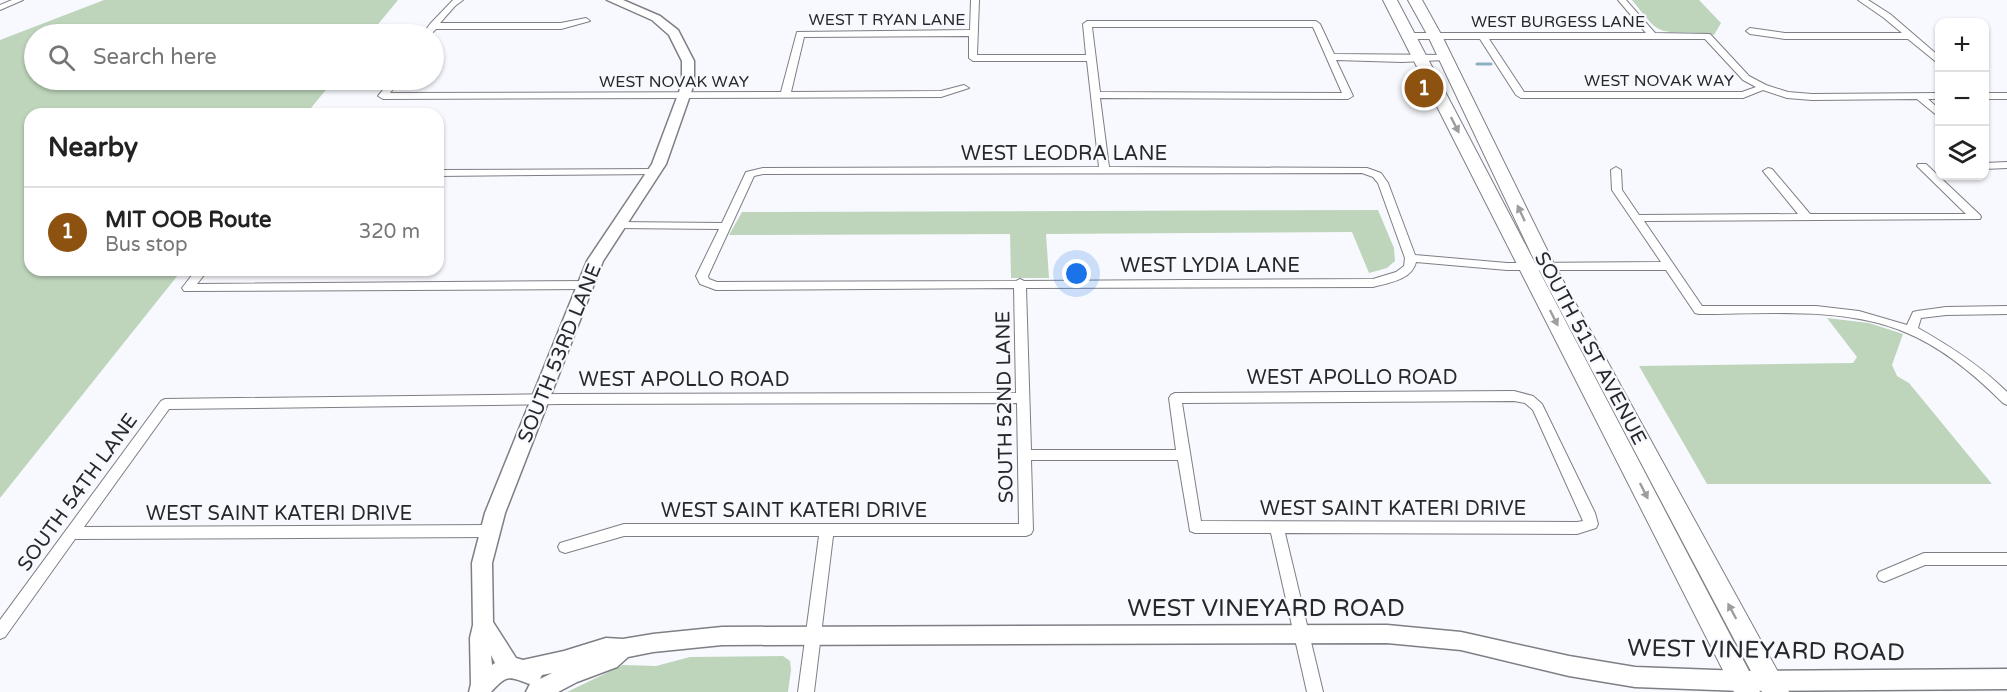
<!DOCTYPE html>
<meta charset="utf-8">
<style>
:root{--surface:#fff;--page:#f2f2f2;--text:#222;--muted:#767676;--line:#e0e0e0;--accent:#8d5210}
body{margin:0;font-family:"Varela Round",sans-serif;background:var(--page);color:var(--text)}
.controls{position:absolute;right:18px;top:18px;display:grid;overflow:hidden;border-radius:12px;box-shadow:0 2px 4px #0004}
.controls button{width:54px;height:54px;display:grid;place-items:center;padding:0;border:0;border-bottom:2px solid var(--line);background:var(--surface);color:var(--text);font:30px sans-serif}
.you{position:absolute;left:1077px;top:274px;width:21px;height:21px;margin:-15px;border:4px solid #fff;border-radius:50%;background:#1a73e8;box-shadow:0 0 0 9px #1a73e833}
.badge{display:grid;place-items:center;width:39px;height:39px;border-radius:50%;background:var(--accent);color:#fff;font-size:20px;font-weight:700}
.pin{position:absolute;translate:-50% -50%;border:3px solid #fff;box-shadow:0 2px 6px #0006}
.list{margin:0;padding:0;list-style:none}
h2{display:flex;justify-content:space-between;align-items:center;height:78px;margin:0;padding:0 24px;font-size:26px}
h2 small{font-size:20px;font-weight:400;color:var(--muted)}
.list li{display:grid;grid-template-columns:39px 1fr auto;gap:18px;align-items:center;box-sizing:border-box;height:90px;padding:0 24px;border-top:2px solid var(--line)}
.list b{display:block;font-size:22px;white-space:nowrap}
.list p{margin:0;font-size:20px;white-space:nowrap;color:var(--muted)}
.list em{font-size:20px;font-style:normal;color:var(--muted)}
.icon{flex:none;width:33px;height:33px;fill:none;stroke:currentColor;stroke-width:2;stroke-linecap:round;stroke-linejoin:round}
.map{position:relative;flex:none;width:2007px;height:692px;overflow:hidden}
.search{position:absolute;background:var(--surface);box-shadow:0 2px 4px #0004;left:24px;top:24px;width:420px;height:66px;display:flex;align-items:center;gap:15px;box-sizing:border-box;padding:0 21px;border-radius:33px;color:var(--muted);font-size:22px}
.panel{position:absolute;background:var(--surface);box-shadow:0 2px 4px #0004;left:24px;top:108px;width:420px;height:168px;border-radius:18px}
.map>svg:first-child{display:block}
.green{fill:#bed5bb}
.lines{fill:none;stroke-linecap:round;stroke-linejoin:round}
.stream{stroke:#91afc4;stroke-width:3}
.street-casing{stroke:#7d7f85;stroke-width:2}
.secondary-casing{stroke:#7d7f85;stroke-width:3}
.primary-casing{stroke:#7d7f85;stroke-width:2}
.street{fill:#fff;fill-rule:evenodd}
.secondary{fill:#fff;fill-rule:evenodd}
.primary{fill:#fff;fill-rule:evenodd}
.oneway{fill:#9e9ea0}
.labels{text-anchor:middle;stroke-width:4.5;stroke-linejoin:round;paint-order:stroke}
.far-street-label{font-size:16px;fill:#27282b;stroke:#f7f9fe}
.street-label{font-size:20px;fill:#27282b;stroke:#f7f9fe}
.near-street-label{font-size:24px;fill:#27282b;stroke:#f7f9fe}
</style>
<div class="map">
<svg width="2007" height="692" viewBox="0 0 2007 692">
<rect width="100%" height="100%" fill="#f7f9fe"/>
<g class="green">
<path d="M 104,0 L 398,0 L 370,34 L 34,34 L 34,80 L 334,80 L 306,114 L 30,114 L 30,270 L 182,270 L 0,498 L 0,40 Z"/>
<path d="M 1632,0 L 1699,0 L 1721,23 L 1714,35 C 1698,30 1670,36 1657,28 C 1648,22 1639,8 1632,0 Z"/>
<path d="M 1378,210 L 1394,248 L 1395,261 L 1387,268 L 1369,273 L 1352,232 L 1046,234 L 1049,278 L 1011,278 L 1010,234 L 729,235 L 742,212 Z"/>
<path d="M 1827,318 L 1869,323 L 1903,334 L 1892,365 L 1897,376 L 1909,383 L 1992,484 L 1707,484 L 1639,366 L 1853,363 L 1857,357 Z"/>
<path d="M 783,656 L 790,661 L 791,670 L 788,692 L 567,692 L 623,665 L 656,666 L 690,657 Z"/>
</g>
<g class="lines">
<path class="stream" d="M 1477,64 L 1491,64"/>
<g class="street-casing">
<g id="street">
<path d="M 12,0 L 23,0 L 0,10 L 0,5 Z"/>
<path d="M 453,0 L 463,0 L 455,6 L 440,23 L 561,23 L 586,18 L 590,21 L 561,29 L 436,29 L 431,34 L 423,34 L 430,24 Z"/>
<path d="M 971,0 L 979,0 L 977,55 L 1086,55 L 1083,24 L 1087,21 L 1316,21 L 1320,24 L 1334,54 L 1448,55 L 1448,59 L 1445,60 L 1402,62 L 1336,60 L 1353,96 L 1348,99 L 1100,98 L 1109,167 L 1367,168 L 1381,173 L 1388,183 L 1415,255 L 1507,263 L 1661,262 L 1612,190 L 1611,170 L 1616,167 L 1621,170 L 1622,190 L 1639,215 L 1798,214 L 1763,171 L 1768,168 L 1772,169 L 1810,214 L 1966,214 L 1917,166 L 1918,164 L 1926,164 L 1980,215 L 1981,217 L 1980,219 L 1644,221 L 1702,306 L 1816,306 L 1859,311 L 1907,325 L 1913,312 L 1917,311 L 1946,307 L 2007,306 L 2007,314 L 1946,315 L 1921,318 L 1918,328 C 1950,346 1981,366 2007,392 L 2007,405 L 2003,403 C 1976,376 1943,348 1907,333 C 1846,306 1765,314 1699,314 L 1695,313 L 1666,270 L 1507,270 L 1416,262 C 1412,280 1388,283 1373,287 L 1026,288 L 1031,450 L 1176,450 L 1169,398 L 1171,395 L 1175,393 L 1514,391 L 1533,396 L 1542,404 L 1595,513 L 1598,524 L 1596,528 L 1577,534 L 1285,533 L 1323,692 L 1307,692 L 1271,533 L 1195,533 L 1190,531 L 1178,460 L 1031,460 L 1033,530 L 1031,534 L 1026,536 L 833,536 L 814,692 L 798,692 L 819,536 L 624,536 L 565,553 L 560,551 L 558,547 L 560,543 L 624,524 L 1019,524 L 1017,403 L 561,404 L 169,409 L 84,527 L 489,525 L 494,527 L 496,531 L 494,535 L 489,537 L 75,539 L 5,637 L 0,639 L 0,620 L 161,401 L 165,399 L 561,394 L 1016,393 L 1014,288 L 716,290 L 700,284 L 696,276 L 719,229 L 618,228 L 613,225 L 618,222 L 722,223 L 746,172 L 763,168 L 1099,167 L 1087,61 L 973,61 L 969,58 L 969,36 L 804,37 L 791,92 L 941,91 L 964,85 L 969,88 L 941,97 L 383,99 L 378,96 L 391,80 L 400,80 L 390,93 L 781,92 L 797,32 L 970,30 ZM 1092,27 L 1313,27 L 1342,93 L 1100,92 ZM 1362,173 L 1373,177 L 1378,183 L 1405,258 L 1404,266 L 1396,272 L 1373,279 L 1024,281 L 1020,279 L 1016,281 L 717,282 L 709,279 L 708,276 L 754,176 L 763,174 ZM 1514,401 L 1525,403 L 1533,410 L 1583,521 L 1577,522 L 1201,521 L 1182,403 Z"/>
<path d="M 1618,0 L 1626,0 L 1655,33 L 1710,34 L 1749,76 L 1766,85 L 1788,92 L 1812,94 L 1940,93 L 1940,99 L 1928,99 L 1940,110 L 1940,118 L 1917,99 L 1812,100 L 1787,98 L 1763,90 L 1743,98 L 1521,98 L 1516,95 L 1480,39 L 1408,39 L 1404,36 L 1408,33 L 1646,33 ZM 1489,39 L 1705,39 L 1743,80 L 1756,87 L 1742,92 L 1524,92 Z"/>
<path d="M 1858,0 L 1868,0 L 1890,14 L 1940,57 L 1940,65 L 1908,39 L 1785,39 L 1750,34 L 1746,31 L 1750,28 L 1785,33 L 1902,33 L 1884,18 Z"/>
<rect x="1984" y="93" width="23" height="6"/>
<path d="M 2007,162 L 2007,168 L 1984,169 L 1984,163 Z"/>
<path d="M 655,169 L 660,172 L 659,174 L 438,176 L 438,170 Z"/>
<path d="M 196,270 L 208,270 L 197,284 L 586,281 L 592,285 L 586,289 L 184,291 L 182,288 Z"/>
<path d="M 1924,553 L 2007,553 L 2007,565 L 1925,565 L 1884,582 L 1879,580 L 1877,576 L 1879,572 Z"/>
</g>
</g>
<g class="secondary-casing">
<path id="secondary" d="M 607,0 L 623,0 L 660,16 L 678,30 L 694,61 L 694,84 L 666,164 L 603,261 L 505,513 L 492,563 L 493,622 L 516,658 L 523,660 L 564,651 L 606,638 L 623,639 L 653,634 L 722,627 L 1387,625 L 1461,632 L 1569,656 L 1635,667 L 1742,671 L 2007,669 L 2007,689 L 1742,691 L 1635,687 L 1569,676 L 1461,650 L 1387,643 L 722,645 L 653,652 L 628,657 L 617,667 L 577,682 L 558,692 L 526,692 L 530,684 C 509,677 508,673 491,692 L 469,692 L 471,684 L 470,638 L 473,625 L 472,563 L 485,513 L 587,261 L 652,164 L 682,84 L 682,61 L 669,35 L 652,20 ZM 491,655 L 495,663 L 492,665 ZM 552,673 L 540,679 L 542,675 Z"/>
</g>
<g class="primary-casing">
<g id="primary">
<path d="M 1383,0 L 1397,0 L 1760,692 L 1734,692 Z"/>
<path d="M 1408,0 L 1422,0 L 1442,36 L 1555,266 L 1789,692 L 1762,692 L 1537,266 L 1428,36 Z"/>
</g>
</g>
<use href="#street" class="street"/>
<use href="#secondary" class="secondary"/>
<use href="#primary" class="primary"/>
</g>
<defs><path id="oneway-solid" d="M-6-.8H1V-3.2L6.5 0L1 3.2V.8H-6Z" transform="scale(1.5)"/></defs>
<g class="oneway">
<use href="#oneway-solid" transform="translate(1455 125) rotate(63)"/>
<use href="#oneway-solid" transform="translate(1521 213) rotate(-115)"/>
<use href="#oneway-solid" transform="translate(1554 318) rotate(63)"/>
<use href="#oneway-solid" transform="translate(1644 491) rotate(63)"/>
<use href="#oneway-solid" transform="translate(1732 611) rotate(-118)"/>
</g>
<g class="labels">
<g class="far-street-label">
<text x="887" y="25">WEST T RYAN LANE</text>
<text x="1558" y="27">WEST BURGESS LANE</text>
<text x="1659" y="86">WEST NOVAK WAY</text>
<text x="674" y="87">WEST NOVAK WAY</text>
</g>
<g class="street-label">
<text x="1064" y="160">WEST LEODRA LANE</text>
<text x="1210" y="272">WEST LYDIA LANE</text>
<text transform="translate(1591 348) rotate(62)" y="7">SOUTH 51ST AVENUE</text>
<text transform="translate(559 353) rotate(-68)" y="7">SOUTH 53RD LANE</text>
<text x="1352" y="384">WEST APOLLO ROAD</text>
<text x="684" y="386">WEST APOLLO ROAD</text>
<text transform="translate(1004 407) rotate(-91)" y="7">SOUTH 52ND LANE</text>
<text transform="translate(77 492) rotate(-54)" y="7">SOUTH 54TH LANE</text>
<text x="1393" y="515">WEST SAINT KATERI DRIVE</text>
<text x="794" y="517">WEST SAINT KATERI DRIVE</text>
<text x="279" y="520">WEST SAINT KATERI DRIVE</text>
</g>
<g class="near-street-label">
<text x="1266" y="616">WEST VINEYARD ROAD</text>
<text transform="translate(1766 650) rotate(1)" y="8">WEST VINEYARD ROAD</text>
</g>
</g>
</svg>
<div class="controls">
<button>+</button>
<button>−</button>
<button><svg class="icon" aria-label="layers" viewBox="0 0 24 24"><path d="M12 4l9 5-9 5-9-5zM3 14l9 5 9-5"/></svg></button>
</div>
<div class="you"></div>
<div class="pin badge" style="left:1424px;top:88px">1</div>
<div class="search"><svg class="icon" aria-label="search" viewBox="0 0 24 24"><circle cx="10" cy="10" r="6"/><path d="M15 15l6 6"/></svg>Search here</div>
<section class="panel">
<h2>Nearby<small></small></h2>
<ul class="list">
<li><span class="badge">1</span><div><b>MIT OOB Route</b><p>Bus stop</p></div><em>320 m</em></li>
</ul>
</section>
</div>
